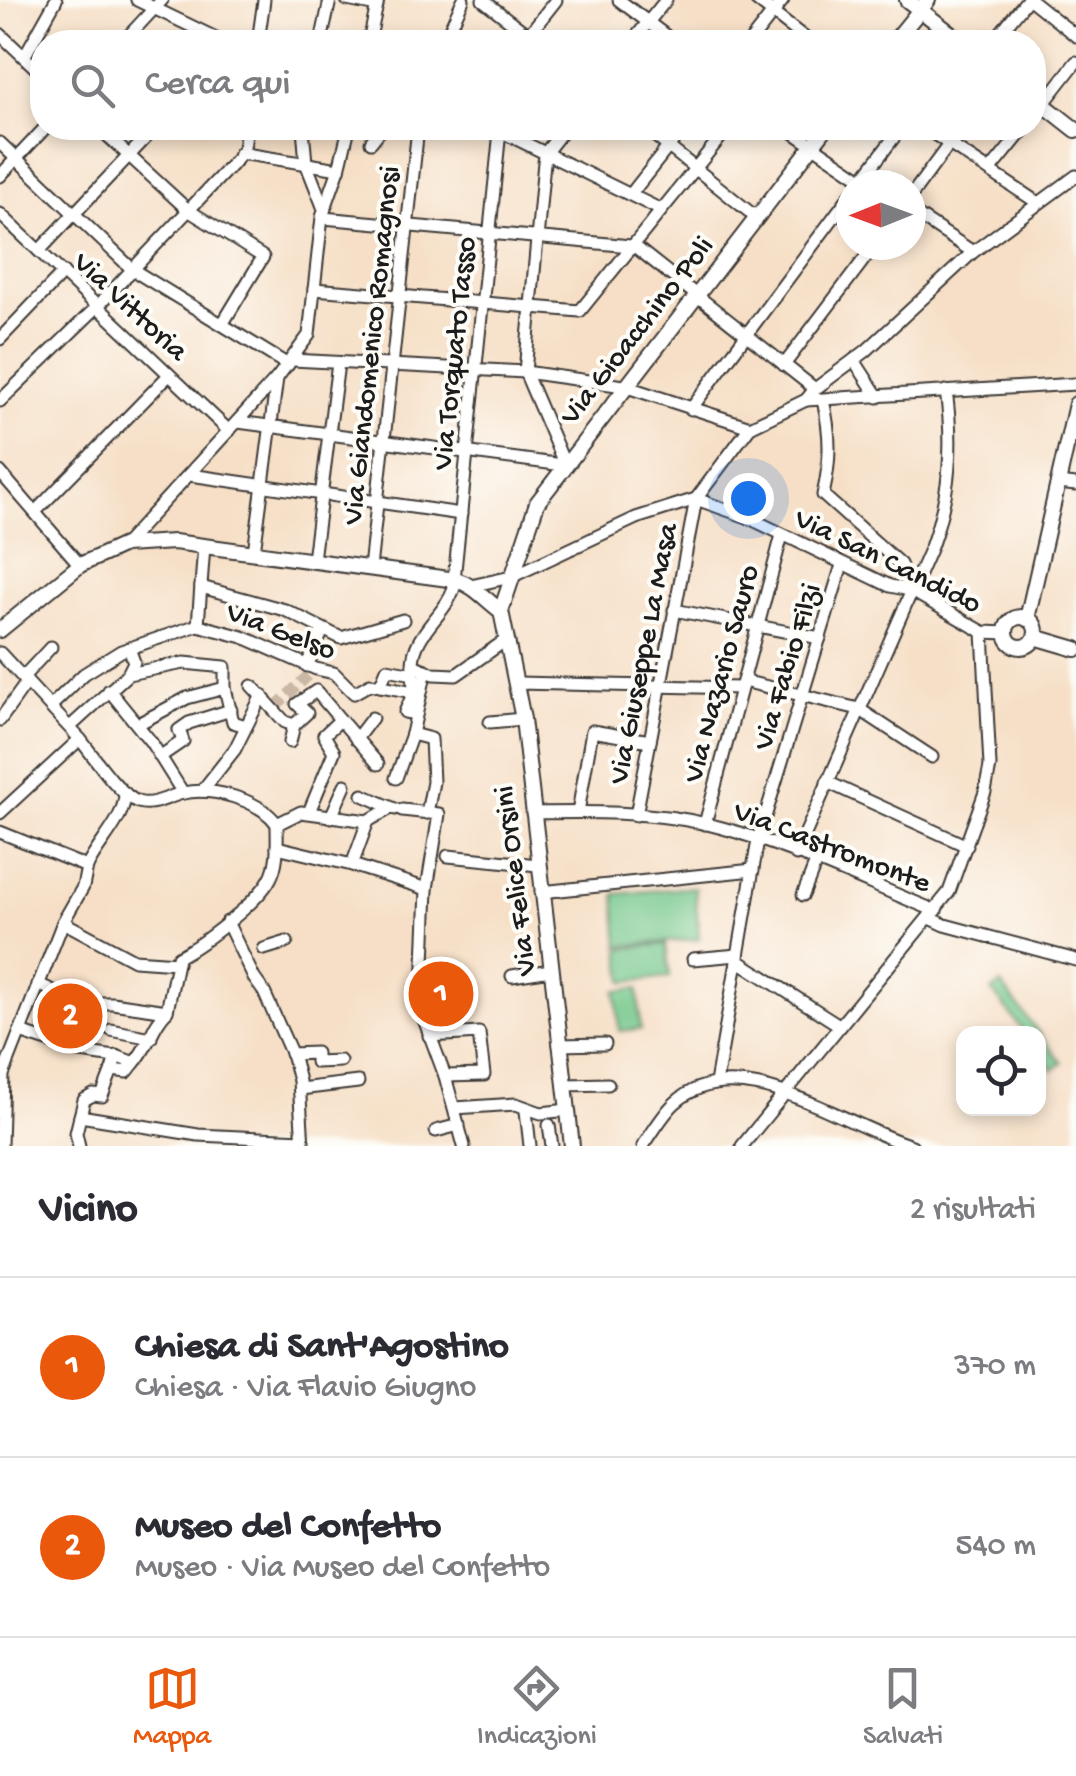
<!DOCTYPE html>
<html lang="it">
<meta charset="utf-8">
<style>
:root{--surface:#fff;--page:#f2f2f3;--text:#2b2b33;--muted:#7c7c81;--line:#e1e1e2;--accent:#ea580c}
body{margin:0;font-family:"Gochi Hand",sans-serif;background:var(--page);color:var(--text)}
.controls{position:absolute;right:30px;bottom:30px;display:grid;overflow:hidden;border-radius:20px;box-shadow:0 5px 15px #0003}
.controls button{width:90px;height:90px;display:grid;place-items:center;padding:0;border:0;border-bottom:2px solid var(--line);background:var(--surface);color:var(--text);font:50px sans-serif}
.compass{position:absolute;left:836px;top:170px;width:90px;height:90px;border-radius:50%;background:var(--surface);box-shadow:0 5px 15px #0003;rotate:269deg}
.you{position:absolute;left:748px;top:498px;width:35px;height:35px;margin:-25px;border:8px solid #fff;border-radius:50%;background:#1a73e8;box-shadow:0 0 0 15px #1a73e833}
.badge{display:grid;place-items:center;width:65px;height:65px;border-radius:50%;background:var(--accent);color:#fff;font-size:32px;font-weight:700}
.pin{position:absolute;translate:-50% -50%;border:5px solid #fff;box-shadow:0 2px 10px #0006}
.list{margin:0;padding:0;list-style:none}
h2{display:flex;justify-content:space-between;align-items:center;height:130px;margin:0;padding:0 40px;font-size:42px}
h2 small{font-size:32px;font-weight:400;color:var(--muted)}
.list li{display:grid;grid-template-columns:65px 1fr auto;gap:30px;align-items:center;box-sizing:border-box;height:180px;padding:0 40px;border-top:2px solid var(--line)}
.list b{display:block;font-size:38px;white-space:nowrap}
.list p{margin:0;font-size:32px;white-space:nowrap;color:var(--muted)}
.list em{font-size:32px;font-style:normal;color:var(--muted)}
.icon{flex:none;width:55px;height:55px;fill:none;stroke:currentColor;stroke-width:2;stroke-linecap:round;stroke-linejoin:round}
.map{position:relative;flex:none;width:1076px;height:1146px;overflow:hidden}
.search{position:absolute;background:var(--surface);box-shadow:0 5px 15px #0003;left:30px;right:30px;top:30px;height:110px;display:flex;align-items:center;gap:25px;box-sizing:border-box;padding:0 35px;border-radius:40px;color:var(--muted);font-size:38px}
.sheet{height:490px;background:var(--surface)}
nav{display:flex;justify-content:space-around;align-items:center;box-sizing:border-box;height:140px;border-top:2px solid var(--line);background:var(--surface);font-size:28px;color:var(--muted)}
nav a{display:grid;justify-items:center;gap:5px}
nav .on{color:var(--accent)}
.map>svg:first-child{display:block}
.green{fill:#74c78a;stroke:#487253;stroke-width:2.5}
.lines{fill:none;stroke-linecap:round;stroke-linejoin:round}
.minor-tunnel{stroke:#cab8a4;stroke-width:11;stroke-dasharray:11 5.5;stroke-linecap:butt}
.minor-casing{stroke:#3d3936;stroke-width:15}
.tertiary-casing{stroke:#3d3936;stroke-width:18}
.minor{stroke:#fff;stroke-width:11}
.tertiary{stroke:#fff;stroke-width:14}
.labels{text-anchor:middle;stroke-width:8;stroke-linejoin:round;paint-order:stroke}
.street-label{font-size:30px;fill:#1c1c1c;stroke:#fdfcf7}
</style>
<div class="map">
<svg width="1076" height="1146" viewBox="0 0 1076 1146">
<rect width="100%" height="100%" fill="#fdfcf7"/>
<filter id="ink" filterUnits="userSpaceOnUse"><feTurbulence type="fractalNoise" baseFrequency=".01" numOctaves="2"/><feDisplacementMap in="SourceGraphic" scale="20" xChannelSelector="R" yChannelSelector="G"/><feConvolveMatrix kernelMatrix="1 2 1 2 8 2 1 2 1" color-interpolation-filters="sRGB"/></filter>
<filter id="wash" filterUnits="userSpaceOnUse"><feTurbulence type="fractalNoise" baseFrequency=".0048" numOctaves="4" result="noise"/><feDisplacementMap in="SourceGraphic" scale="40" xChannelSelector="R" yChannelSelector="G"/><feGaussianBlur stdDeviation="2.25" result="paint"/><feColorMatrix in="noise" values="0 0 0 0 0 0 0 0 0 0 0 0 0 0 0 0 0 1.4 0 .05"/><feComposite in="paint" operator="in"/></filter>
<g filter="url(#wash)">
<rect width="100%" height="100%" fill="#f6dfc6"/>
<g class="green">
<path d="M 695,887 L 699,939 L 619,946 L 615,894 Z"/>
<path d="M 666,944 L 670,977 L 624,982 L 620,949 Z"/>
<path d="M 1001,984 L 1062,1063 L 1053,1070 L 1039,1051 L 1038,1034 L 1025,1033 L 992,991 Z"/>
<path d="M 638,989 L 641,1029 L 619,1031 L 616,991 Z"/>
</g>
</g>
<g filter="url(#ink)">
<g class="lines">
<path class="minor-tunnel" d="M 276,706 L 313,671"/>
<g class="minor-casing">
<g id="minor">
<path d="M 137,0 L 224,42"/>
<path d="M 347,0 L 377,6"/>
<path d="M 483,0 L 537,42"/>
<path d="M 619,0 L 674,42"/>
<path d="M 756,0 L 810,42"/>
<path d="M 1031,0 L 1076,36"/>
<path d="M 0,34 L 42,74"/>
<path d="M 123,42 L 162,0"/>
<path d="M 258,42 L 264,0"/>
<path d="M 321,42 L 330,0"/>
<path d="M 369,42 L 378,0"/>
<path d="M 444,42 L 463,0"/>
<path d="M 523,42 L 556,0"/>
<path d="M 632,42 L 666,0"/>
<path d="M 750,42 L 783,0"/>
<path d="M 993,42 L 1027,0"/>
<path d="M 24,57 L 56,0"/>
<path d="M 1034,116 L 1076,62"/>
<path d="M 99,128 L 188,210 L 263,257 L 223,323"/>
<path d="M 303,128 L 306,163 L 324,209"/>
<path d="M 494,128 L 661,210"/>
<path d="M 645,128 L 757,218"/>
<path d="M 787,128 L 871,185"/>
<path d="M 925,128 L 1038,203"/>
<path d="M 371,142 L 382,128"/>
<path d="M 0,143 L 133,270 L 288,365"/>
<path d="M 240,153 L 339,169"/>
<path d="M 990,171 L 1025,128"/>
<path d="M 0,176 L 45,128"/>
<path d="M 858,185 L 901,128"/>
<path d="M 631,194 L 683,128"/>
<path d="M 911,196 L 961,128"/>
<path d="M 911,211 L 973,252"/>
<path d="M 0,214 L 229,431"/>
<path d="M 323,218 L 631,246"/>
<path d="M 633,245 L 815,389"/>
<path d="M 39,251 L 155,128"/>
<path d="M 314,289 L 580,311 L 728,128"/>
<path d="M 0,339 L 63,273"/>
<path d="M 292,360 L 525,372 L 624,386 L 750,427"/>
<path d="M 854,360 L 878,397"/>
<path d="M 784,365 L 875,245"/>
<path d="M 806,400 L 1076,384"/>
<path d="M 823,400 C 831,435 831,460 823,495 L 900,564 L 910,590"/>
<path d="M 0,401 L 97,307 L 237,159 L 244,148 L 247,128"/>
<path d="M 691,409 L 851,194"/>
<path d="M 238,422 L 563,465"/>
<path d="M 564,463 L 525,372 L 544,162 L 546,152 L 565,128"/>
<path d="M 0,472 L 80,565"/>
<path d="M 190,475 L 461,514"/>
<path d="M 1058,483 L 1076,485"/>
<path d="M 696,499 L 747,517 L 890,586 L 910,590 L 983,632 L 1007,633"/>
<path d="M 35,512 L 169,375"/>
<path d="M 124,545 L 277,378 L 309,335 L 322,217 L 339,169 L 349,128"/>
<path d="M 254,552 L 277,378"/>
<path d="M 313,560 L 338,363"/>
<path d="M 370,568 L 418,128"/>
<path d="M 454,580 L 500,131"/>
<path d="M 475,585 L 511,577 L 636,518 L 696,499 L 750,427 L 806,400 L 815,389 L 866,351 L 973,252 L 1076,176"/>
<path d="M 201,587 L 285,610 L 341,638 L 403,620"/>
<path d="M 674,610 L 820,638"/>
<path d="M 198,625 L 204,546"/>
<path d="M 0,653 L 80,739"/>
<path d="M 413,665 C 413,630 451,613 456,580"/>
<path d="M 307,666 L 323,630"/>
<path d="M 128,674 L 184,663 L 225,667 L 225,688 L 233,722 L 246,726"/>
<path d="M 23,677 L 51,647"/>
<path d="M 743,681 L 859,709 L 932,757"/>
<path d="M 517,683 L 741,688"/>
<path d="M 252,686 L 285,722 L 294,725"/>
<path d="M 380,686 L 387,669 L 414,674"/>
<path d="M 109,690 L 151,742 L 183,793"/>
<path d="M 51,706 L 84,674 L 121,651 L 198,625 L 243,637 L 316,669 L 334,673 L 354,693 L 370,684 L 414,692"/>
<path d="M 416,714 L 405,712 L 414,692 L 413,665 L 434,674 L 456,675 L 506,640"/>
<path d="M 0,720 L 27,682"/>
<path d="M 490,722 L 523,719"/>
<path d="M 138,724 L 187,698 L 225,688"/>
<path d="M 70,727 L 128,674 L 134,662 L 129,648"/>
<path d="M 412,734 L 431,739 L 433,782 L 427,813"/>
<path d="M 356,739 L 372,718"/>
<path d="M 290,742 L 294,725 L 307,713 L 297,704 L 316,691 L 378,764"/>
<path d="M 161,756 L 183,741 L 179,730 L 189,723 L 231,710"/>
<path d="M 396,778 L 412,734 L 426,670"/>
<path d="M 827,782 L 967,846"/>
<path d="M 202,791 L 235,749 L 262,695"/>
<path d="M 363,795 L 395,809"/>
<path d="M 402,810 L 439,814 L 427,889 L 422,1014 L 445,1076 L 464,1146"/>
<path d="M 309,812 L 334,752 L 324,735 L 340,720"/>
<path d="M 578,812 L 592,731 L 650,741"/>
<path d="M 0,813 L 80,739 C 93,755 119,795 138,802 C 153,807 169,796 183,793 C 212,787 259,799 277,824"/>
<path d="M 532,813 C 590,812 651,811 707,824 C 786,843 861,881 936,911"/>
<path d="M 636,815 L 696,499"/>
<path d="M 331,817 L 345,785"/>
<path d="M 277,824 L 301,812 L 368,821"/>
<path d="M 705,824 L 782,535"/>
<path d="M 0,832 L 87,867 C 98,843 125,820 125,793"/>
<path d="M 277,847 L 352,865 L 427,889"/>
<path d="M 796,855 L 931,547 C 950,494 954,447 946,391"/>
<path d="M 448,856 L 538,865"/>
<path d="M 352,865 L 368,821 L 389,809"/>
<path d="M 541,892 L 753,870"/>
<path d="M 803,895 L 816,862"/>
<path d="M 930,918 L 945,925 L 1076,960"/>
<path d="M 227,922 L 254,978 L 264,992 L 293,1057 L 299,1081 L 303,1146"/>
<path d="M 264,949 L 287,942"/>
<path d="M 693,959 L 738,955"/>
<path d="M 737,960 L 839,1025"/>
<path d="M 177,963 L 178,957 C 203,944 256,904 270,879 C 279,863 277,842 277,824"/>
<path d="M 512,976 L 551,970"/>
<path d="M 38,984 L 80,1003 L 112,1003 L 167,1011 L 177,963 L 134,960 L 63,922"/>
<path d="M 111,1030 L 151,1038"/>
<path d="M 20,1032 L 81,1052 L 115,1057"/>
<path d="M 429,1036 L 479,1033 L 484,1075 L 445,1076"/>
<path d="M 559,1045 L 605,1044"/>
<path d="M 291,1054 L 316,1053 L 316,1062 L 340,1061"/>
<path d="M 116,1056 L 134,1063 L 127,1072 L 112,1070 Z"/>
<path d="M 134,1063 C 150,1046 151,1026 167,1011"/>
<path d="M 716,1083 L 758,840 L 842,565"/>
<path d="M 565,1085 L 608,1084"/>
<path d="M 300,1089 L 358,1082"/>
<path d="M 455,1108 L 516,1104 L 541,1113 L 568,1110"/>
<path d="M 526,1111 L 530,1146"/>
<path d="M 80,1116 L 198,1135 L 303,1140"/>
<path d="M 549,1125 L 552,1146"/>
<path d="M 436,1131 L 459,1125"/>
<path d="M 1,1146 L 3,1075 L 63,922 L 83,887 L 87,867"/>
<path d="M 79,1146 L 76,1133 L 84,1100 L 93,1095 L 102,1096 L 112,1070"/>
<path d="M 643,1146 C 653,1132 663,1114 675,1103 C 737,1045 846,1127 912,1146"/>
<path d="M 742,1146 L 949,892 L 985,792 L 990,766 L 983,632"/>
</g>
</g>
<g class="tertiary-casing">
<g id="tertiary">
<path d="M 907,0 L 962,42"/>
<path d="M 894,42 L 928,0"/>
<path d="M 1034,97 L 1076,130"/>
<circle cx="1021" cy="632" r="15"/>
<path d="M 1027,619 L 1076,404"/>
<path d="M 0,630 L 80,565 L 124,545 L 174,542 L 456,580 C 476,586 484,599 501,611"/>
<path d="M 1035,637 L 1076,649"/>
<path d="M 572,1146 L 523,719 L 501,611 L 537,503 L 826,128"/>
</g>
</g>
<use href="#minor" class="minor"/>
<use href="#tertiary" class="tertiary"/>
</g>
</g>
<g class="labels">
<g class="street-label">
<text transform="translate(132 305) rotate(43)" y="10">Via Vittoria</text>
<text transform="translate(635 329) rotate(-52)" y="10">Via Gioacchino Poli</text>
<text transform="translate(369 345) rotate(-84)" y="10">Via Giandomenico Romagnosi</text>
<text transform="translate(452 353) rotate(-84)" y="10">Via Torquato Tasso</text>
<text transform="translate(889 559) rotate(26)" y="10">Via San Candido</text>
<text transform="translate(282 629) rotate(21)" y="10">Via Gelso</text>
<text transform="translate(641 653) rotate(-79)" y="10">Via Giuseppe La Masa</text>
<text transform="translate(785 666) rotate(-73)" y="10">Via Fabio Filzi</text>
<text transform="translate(719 673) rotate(-75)" y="10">Via Nazario Sauro</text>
<text transform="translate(833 845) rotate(21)" y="10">Via Castromonte</text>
<text transform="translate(513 881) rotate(-97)" y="10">Via Felice Orsini</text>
</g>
</g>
</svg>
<div class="controls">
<button><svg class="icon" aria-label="locate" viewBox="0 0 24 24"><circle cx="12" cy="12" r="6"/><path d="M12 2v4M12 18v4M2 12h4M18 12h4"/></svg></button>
</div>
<svg class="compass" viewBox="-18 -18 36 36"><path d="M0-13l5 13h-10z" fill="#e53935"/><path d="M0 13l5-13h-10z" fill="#7c7c81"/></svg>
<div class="you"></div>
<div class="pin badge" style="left:441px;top:994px">1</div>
<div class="pin badge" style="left:70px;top:1016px">2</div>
<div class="search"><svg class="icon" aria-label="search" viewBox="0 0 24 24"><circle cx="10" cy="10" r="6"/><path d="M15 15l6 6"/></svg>Cerca qui</div>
</div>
<section class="sheet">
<h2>Vicino<small>2 risultati</small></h2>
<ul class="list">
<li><span class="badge">1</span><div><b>Chiesa di Sant'Agostino</b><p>Chiesa · Via Flavio Giugno</p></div><em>370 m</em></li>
<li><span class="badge">2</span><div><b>Museo del Confetto</b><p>Museo · Via Museo del Confetto</p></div><em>540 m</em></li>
</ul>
</section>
<nav>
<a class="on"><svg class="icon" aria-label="map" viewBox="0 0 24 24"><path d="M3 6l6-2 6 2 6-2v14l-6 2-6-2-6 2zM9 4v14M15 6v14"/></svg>Mappa</a>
<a><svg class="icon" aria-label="directions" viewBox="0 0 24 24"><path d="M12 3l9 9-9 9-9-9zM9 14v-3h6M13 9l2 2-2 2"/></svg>Indicazioni</a>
<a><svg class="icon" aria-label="saved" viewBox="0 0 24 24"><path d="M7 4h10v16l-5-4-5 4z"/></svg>Salvati</a>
</nav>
